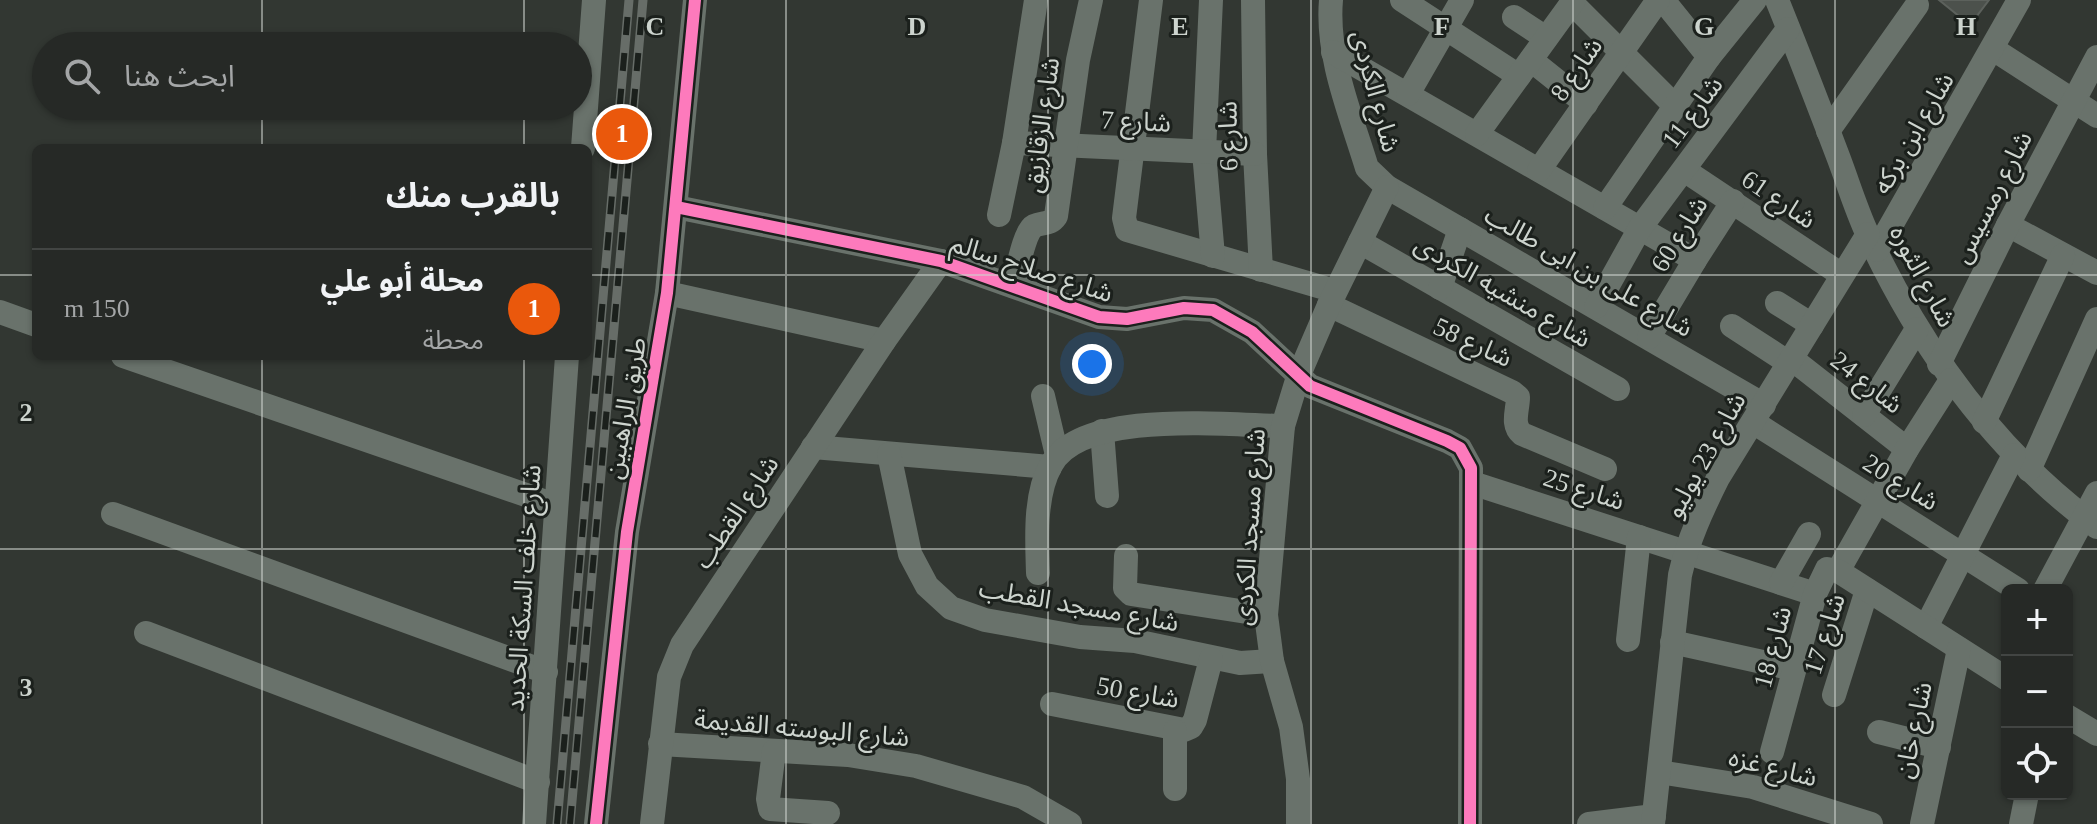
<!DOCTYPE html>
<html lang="ar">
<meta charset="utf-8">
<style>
:root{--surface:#262926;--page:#2e312e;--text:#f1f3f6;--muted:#a4a6a7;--line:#424543;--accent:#ea580c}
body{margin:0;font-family:"Times New Roman","Noto Sans Arabic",serif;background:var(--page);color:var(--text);direction:rtl}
.controls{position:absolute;right:24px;bottom:24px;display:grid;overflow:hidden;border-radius:12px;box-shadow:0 2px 6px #0004}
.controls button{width:72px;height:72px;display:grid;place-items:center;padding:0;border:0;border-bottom:2px solid var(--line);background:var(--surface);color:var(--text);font:40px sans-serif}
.you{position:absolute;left:1092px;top:364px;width:28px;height:28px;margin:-20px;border:6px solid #fff;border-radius:50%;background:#1a73e8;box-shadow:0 0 0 12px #1a73e833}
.badge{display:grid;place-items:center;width:52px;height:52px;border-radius:50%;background:var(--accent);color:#fff;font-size:26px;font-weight:700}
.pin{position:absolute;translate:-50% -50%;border:4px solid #fff;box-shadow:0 2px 8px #0006}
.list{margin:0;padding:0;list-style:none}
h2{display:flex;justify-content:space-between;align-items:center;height:104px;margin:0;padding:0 32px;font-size:34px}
h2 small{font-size:26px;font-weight:400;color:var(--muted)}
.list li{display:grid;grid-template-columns:52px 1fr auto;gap:24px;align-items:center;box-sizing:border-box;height:112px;padding:0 32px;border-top:2px solid var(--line)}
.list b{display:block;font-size:30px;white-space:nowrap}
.list p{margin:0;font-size:26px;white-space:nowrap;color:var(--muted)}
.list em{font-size:26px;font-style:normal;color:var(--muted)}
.icon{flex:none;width:44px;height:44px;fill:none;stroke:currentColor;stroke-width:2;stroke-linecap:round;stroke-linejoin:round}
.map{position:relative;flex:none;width:2097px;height:824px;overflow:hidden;direction:ltr}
.search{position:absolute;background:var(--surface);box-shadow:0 2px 6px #0004;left:32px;top:32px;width:560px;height:88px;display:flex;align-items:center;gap:20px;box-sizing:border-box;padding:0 28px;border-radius:44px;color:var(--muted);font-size:30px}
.panel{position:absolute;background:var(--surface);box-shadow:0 2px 6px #0004;left:32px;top:144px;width:560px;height:216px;border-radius:12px;direction:rtl}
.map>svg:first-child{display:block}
.building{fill:#4c514c;stroke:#5c615c;stroke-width:2}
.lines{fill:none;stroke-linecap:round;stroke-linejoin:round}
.street{stroke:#69726b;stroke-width:24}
.rail-casing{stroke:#676d68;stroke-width:9}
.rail{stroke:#1b201c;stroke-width:6;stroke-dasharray:18;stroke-linecap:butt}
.cycleway-casing{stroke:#1b201c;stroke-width:17}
.cycleway{stroke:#fd7abc;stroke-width:12}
.grid{fill:none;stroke:#cdd4ce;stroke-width:2;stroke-opacity:0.55}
.labels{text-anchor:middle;stroke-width:6;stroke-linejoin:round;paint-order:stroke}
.street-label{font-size:26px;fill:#cdd4ce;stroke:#1b201c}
.grid-label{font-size:26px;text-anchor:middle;font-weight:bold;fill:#cdd4ce;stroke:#1b201c;stroke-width:6;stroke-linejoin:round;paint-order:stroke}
</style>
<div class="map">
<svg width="2097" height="824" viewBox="0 0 2097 824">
<rect width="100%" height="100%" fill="#323732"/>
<path class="building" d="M 1939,0 L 1989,0 L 1970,25 Z"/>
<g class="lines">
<g class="street">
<path d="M 1151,0 L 1124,218 L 1127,230 L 1335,291"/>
<path d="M 1211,0 L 1204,152 L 1213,256"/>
<path d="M 1253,0 L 1255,154 L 1261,270"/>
<path d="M 1331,0 C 1326,57 1351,115 1367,168 L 1387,187 L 1764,405"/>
<path d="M 1402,0 L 1519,76"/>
<path d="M 1663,0 L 1709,57"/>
<path d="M 1777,0 C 1798,52 1819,106 1839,159 C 1848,183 1856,209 1867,233 C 1921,349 1994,451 2097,527"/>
<path d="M 1572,3 L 1675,106"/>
<path d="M 1514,17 L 1546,38"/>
<path d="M 1993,49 L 2097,116"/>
<path d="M 1333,52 L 1695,260"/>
<path d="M 1531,60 L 1586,104"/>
<path d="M 1408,94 L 1462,0"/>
<path d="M 1828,131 L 1917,5"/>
<path d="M 1477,134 L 1574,0"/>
<path d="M 1014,143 L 1255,154"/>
<path d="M 583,148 L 594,0"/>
<path d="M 1539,170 L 1658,0"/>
<path d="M 1684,170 L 1842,275"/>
<path d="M 676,207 L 941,261 L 1099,317 L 1127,319 L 1184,308 L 1213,310 L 1252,332 L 1310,386 L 1447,441 L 1460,448 L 1471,468 L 1470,824"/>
<path d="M 1605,208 L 1709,57 L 1755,0"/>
<path d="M 999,215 L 1014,143 L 1036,0"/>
<path d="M 2008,225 L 2097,273"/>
<path d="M 1360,242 L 1618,389"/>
<path d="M 1877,250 L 2019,0"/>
<path d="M 1013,286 C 1017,274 1024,231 1034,226 C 1043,222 1050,225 1056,216 L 1078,60 L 1091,0"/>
<path d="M 1440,288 L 1460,229"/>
<path d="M 667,293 L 884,341"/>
<path d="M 1777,303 L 1812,325"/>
<path d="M 1329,305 L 1512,392 L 1518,397 C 1518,410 1511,425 1522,434 L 1605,469"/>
<path d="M 1596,307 L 1640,228 L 1788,29"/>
<path d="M 0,312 L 36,325"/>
<path d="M 1732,326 L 1789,363"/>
<path d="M 1649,337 L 1695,260 L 1733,201"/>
<path d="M 123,356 L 555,505"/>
<path d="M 1792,359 L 1907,449"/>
<path d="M 1939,364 L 2008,225 L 2097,57"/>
<path d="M 1043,396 L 1057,455"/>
<path d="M 1864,415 L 1917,329"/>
<path d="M 1753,422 L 2018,590"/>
<path d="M 1984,422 L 2063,255"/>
<path d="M 1102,431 L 1107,496"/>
<path d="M 813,447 L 1050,467"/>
<path d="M 889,454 L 910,554 L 927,586 L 951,608 L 985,620 L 1080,637 L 1135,641 L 1240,663 L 1272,661"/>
<path d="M 2029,470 L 2097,319"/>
<path d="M 1472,483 L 1815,594"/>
<path d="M 113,514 L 546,672"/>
<path d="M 1126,556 L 1125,588 L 1131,594 L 1266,615"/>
<path d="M 1838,571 L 1907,449 L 1951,380"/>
<path d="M 1038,573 C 1037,540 1034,495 1051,465 C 1081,409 1227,425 1283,426"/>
<path d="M 1781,583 L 1809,534"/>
<path d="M 2045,590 L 2097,493"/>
<path d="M 1926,627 L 2014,455"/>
<path d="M 146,633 L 538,782"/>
<path d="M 1628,640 L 1639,537"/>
<path d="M 1672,642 L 1794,669"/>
<path d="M 1834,695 L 1867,590"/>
<path d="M 1052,704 L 1184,730 L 1191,727 L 1195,720 L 1211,659"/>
<path d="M 2067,716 L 2097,734"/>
<path d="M 1175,731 L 1175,789"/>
<path d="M 1879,732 L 1939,747"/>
<path d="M 660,744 L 848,755 L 916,766 L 1023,797 L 1070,824"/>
<path d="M 774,751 L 768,799 L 770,809 L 828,813"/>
<path d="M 1772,752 L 1815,594 L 1827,569 L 1838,571 L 2007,679"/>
<path d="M 1659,772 L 1753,787 L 1871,824"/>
<path d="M 534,824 L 567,356"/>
<path d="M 596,824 L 627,532 L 667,293 L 695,0"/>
<path d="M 652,824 L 669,677 L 682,645 L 884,341 L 941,261"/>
<path d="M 1298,824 L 1298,779 L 1291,727 L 1272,661 L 1266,615 L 1283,426 L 1298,377 L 1329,305 L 1387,187"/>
<path d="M 1589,824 L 1654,816"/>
<path d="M 1653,824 L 1680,575 C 1688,540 1702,510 1718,478 L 1868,234"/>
<path d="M 1922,824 L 1959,649"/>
<path d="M 2021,824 L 2027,794"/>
</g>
<g class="rail-casing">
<g id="rail">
<path d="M 557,824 L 629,0"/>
<path d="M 570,824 L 643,0"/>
</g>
</g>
<use href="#rail" class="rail"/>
<g class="cycleway-casing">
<g id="cycleway">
<path d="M 676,207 L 941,261 L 1099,317 L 1127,319 L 1184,308 L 1213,310 L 1252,332 L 1310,386 L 1447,441 L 1460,448 L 1471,468 L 1470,824"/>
<path d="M 596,824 L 627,532 L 667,293 L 695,0"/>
</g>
</g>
<use href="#cycleway" class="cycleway"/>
</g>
<path class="grid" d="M 262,0 L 262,46M 524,0 L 524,46M 786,0 L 786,824M 1048,0 L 1048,824M 1311,0 L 1311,824M 1573,0 L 1573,824M 1835,0 L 1835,824M 262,106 L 262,148M 524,106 L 524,148M 0,275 L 36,275M 588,275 L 2097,275M 262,356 L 262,824M 524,356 L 524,824M 0,549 L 2097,549"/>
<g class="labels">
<g class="street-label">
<text transform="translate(1576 69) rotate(-55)" y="9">شارع 8</text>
<text transform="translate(1376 91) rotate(75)" y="9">شارع الكردى</text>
<text transform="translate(1692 112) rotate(-53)" y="9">شارع 11</text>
<text transform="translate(1136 121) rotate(3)" y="9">شارع 7</text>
<text transform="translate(1041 125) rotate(-82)" y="9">شارع الزقازيق</text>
<text transform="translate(1913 133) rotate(-60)" y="9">شارع ابن بركه</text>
<text transform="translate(1228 136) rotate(-91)" y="9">شارع 6</text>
<text transform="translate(1992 197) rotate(-63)" y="9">شارع رمسيس</text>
<text transform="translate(1779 199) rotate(34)" y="9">شارع 61</text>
<text transform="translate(1679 234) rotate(-58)" y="9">شارع 60</text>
<text transform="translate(1032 268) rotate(18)" y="9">شارع صلاح سالم</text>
<text transform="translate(1589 271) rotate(30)" y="9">شارع على بن ابى طالب</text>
<text transform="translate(1923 276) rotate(62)" y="9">شارع الثوره</text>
<text transform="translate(1503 291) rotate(30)" y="9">شارع منشيه الكردى</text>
<text transform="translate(1473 342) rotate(25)" y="9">شارع 58</text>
<text transform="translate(1867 382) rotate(38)" y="9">شارع 24</text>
<text transform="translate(625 408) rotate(-80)" y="9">طريق الراهبين</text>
<text transform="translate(1705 455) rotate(-61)" y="9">شارع 23 يوليو</text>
<text transform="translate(1901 482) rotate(32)" y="9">شارع 20</text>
<text transform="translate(1584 489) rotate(18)" y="9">شارع 25</text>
<text transform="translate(736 512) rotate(-56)" y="9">شارع القطب</text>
<text transform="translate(1249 527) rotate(-86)" y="9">شارع مسجد الكردى</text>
<text transform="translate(523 588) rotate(-86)" y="9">شارع خلف السكة الحديد</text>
<text transform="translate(1079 605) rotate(10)" y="9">شارع مسجد القطب</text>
<text transform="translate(1824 634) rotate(-72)" y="9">شارع 17</text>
<text transform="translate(1772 647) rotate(-75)" y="9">شارع 18</text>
<text transform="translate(1138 692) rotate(10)" y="9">شارع 50</text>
<text transform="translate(802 728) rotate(5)" y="9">شارع البوسته القديمة</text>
<text transform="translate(1913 730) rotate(-78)" y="9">شارع خان</text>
<text transform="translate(1773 767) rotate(14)" y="9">شارع غزه</text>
</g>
</g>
<g class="grid-label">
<text x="655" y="35">C</text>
<text x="917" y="35">D</text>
<text x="1180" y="35">E</text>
<text x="1442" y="35">F</text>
<text x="1704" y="35">G</text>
<text x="1966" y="35">H</text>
<text x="26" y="421">2</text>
<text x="26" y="696">3</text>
</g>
</svg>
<div class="controls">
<button>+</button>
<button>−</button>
<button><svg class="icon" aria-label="locate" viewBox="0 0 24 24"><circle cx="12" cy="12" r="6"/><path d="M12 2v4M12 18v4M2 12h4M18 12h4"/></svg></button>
</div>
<div class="you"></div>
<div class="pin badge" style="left:622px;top:134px">1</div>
<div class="search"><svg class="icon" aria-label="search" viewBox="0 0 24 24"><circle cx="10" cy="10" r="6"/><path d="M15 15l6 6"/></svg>ابحث هنا</div>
<section class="panel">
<h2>بالقرب منك<small></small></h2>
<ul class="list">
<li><span class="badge">1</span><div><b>محلة أبو علي</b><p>محطة</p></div><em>150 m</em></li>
</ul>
</section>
</div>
